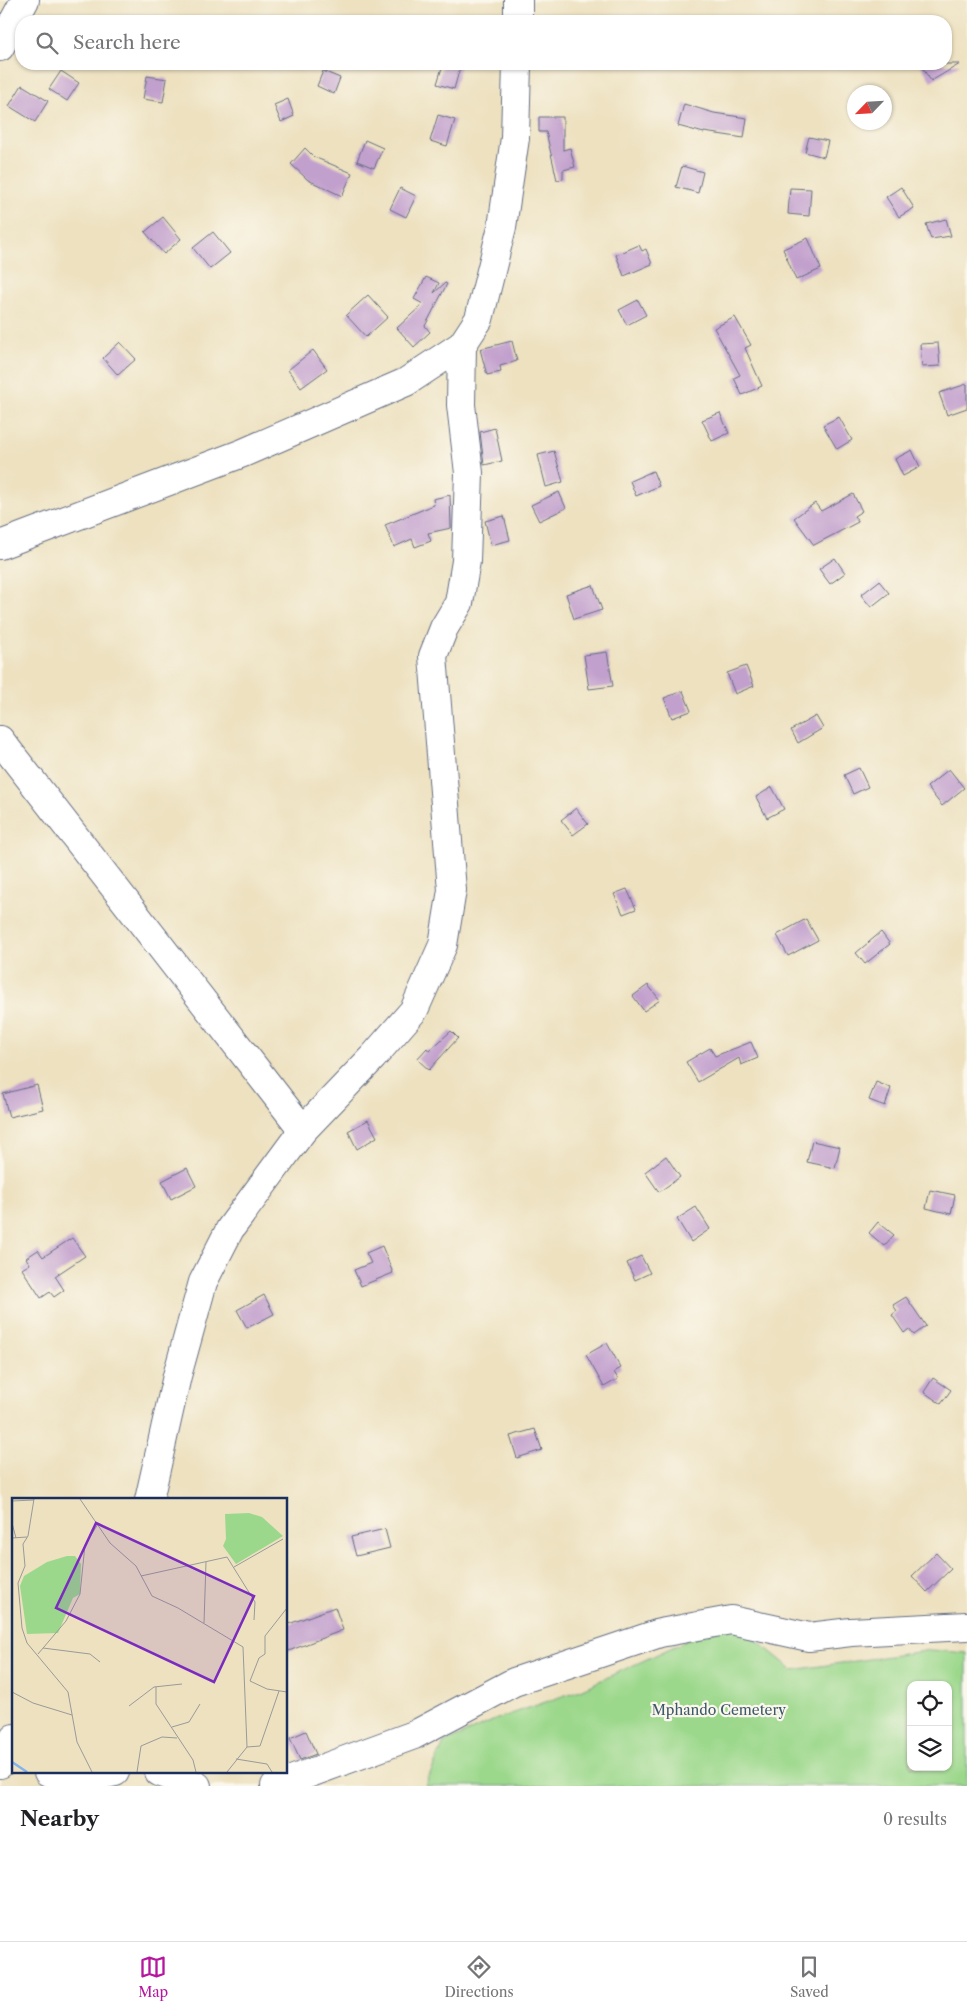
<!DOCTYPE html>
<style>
:root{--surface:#fff;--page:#f2f2f2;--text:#202124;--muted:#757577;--line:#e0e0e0;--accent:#b5179e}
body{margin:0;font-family:"Libre Caslon Text",serif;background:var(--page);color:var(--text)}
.controls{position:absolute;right:15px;bottom:15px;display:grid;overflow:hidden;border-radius:10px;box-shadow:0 1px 4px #0004}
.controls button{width:45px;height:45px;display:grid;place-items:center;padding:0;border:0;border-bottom:1px solid var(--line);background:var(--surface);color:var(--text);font:25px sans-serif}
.compass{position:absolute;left:847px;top:85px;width:45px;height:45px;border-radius:50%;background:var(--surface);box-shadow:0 1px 4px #0004;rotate:245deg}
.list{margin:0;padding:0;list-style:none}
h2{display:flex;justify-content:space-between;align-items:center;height:65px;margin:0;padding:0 20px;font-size:21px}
h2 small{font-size:16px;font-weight:400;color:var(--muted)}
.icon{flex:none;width:28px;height:28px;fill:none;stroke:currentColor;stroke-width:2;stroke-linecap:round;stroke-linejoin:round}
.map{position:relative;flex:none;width:967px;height:1786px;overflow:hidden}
.search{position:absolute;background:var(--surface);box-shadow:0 1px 4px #0004;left:15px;right:15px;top:15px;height:55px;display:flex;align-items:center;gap:12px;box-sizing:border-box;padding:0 18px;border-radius:20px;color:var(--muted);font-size:19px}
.sheet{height:155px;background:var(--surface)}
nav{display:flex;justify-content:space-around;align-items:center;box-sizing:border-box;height:70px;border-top:1px solid var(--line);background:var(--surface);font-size:14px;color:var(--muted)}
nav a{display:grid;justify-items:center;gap:2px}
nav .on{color:var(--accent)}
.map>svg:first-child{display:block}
.green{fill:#9cd88c;stroke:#5c8475;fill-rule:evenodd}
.building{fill:#c2a0cd}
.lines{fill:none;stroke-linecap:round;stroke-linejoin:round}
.minor-casing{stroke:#646d80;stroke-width:30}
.minor{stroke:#fff;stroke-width:28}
.labels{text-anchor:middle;stroke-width:4.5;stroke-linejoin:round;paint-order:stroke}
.park-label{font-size:14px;fill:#3b596a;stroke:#fbf7ec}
.inset-river{fill:none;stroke:#83b4ef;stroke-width:2.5}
.inset-road{fill:none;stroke:#999a99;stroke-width:1}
.view{fill:#7b2cbf;fill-opacity:0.15;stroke:#7b2cbf;stroke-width:2.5}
.inset-edge{fill:none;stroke:#1b2f5e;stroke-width:2.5}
</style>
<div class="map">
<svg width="967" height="1786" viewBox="0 0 967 1786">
<rect width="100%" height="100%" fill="#fbf7ec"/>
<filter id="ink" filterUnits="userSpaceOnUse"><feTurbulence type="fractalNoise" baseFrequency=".02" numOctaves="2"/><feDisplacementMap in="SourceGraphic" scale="10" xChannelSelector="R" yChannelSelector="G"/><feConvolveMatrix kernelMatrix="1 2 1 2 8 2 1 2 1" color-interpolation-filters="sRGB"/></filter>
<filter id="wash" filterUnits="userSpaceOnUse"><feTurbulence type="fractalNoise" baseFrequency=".0096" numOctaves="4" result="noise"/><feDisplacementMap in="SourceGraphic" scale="20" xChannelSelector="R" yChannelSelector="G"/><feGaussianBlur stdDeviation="1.12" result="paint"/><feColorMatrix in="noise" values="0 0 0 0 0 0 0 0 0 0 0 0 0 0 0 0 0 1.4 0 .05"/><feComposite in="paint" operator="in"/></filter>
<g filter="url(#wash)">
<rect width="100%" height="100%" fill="#ede1c0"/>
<path class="green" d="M 731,1620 L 793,1670 L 931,1650 L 967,1653 L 967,1786 L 425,1786 L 444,1743 L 497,1719 L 580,1690 ZM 911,1685 L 948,1685 L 948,1767 L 911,1767 Z"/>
<g id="blocks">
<g class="building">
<path d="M 443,64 L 461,64 L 454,89 L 437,84 Z"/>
<path d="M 920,64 L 960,64 L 931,81 Z"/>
<path d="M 61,71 L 79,83 L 67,101 L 49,89 Z"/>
<path d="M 323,71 L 340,78 L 334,94 L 317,86 Z"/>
<path d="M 147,76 L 167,79 L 163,102 L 143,99 Z"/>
<path d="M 22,85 L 48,101 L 35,122 L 9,106 Z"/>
<path d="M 288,99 L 294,116 L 281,122 L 274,105 Z"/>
<path d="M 684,104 L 714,113 L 747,118 L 744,138 L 704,132 L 704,133 L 678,126 Z"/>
<path d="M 438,115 L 455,120 L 447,146 L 430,141 Z"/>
<path d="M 539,117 L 563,117 L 563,150 L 570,148 L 575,167 L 563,170 L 563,179 L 557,180 L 546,132 L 539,132 Z"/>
<path d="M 809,137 L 828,141 L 824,157 L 805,152 Z"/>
<path d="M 365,140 L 383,148 L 374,168 L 357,161 Z"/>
<path d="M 305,148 L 314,157 L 352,173 L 342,196 L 308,180 L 291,164 Z"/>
<path d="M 682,166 L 703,172 L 698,193 L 676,187 Z"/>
<path d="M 901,187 L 914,208 L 899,217 L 886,197 Z"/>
<path d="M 400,188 L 416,196 L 406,217 L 390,209 Z"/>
<path d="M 790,188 L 811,189 L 809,216 L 788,214 Z"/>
<path d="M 163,217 L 181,239 L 164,254 L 145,232 Z"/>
<path d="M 946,219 L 951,236 L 931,239 L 926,224 Z"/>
<path d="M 213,232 L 230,253 L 210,269 L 193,248 Z"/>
<path d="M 808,238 L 821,269 L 796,280 L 783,249 Z"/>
<path d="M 639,245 L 642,251 L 646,249 L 652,264 L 624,276 L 616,255 Z"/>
<path d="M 426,277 L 439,283 L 434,293 L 445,283 L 447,284 L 425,326 L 430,332 L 414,347 L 397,328 L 423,304 L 414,299 Z"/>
<path d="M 368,295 L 388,317 L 366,337 L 346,315 Z"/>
<path d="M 638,300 L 646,315 L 627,325 L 619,310 Z"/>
<path d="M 735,317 L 751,345 L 745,348 L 762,386 L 742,395 L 734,378 L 740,375 L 714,328 Z"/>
<path d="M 512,341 L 517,361 L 500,366 L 501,372 L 487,375 L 480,349 Z"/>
<path d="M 120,342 L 136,359 L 118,375 L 103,358 Z"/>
<path d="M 938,343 L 940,366 L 922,367 L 920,344 Z"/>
<path d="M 313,350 L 327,369 L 301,388 L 288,370 Z"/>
<path d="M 967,384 L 967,408 L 947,415 L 939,393 Z"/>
<path d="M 720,413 L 729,433 L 712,441 L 702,420 Z"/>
<path d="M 839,417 L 852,440 L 837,449 L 823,425 Z"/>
<path d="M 495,428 L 502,461 L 484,465 L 480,432 Z"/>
<path d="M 912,450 L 920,467 L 903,476 L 895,459 Z"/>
<path d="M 554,451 L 563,482 L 546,487 L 538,455 Z"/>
<path d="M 653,471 L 659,486 L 636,496 L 630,481 Z"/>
<path d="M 559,492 L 566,508 L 539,521 L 531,505 Z"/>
<path d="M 853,494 L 862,511 L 854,516 L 858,522 L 814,545 L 794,518 L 815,503 L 821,511 Z"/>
<path d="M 450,495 L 451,528 L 428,533 L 431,541 L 415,547 L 412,539 L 394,547 L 385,525 L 434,505 L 433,499 Z"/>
<path d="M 504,516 L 510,540 L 491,545 L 485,521 Z"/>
<path d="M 835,558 L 845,573 L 830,584 L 819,569 Z"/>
<path d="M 879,581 L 889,593 L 871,607 L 861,595 Z"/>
<path d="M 593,585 L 602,610 L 574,619 L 566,594 Z"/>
<path d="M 607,652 L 613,686 L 589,689 L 584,655 Z"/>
<path d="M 746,666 L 754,686 L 735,694 L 727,673 Z"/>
<path d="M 683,691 L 691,711 L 672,718 L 664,698 Z"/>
<path d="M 816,716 L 823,728 L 798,743 L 791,730 Z"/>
<path d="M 859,768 L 868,787 L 853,794 L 844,775 Z"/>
<path d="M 949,769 L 964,788 L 942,806 L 927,787 Z"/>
<path d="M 772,787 L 784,809 L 767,818 L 756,797 Z"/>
<path d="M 576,808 L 588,824 L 573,835 L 561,820 Z"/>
<path d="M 627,889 L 636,909 L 623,914 L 614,894 Z"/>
<path d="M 806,919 L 818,940 L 788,956 L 777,935 Z"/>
<path d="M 881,932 L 890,944 L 865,964 L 856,953 Z"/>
<path d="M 648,985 L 660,1000 L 644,1011 L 633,996 Z"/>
<path d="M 451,1031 L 458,1038 L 429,1070 L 417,1059 L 427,1048 L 429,1051 Z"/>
<path d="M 751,1042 L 758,1058 L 741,1065 L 739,1058 L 698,1082 L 686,1062 L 710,1048 L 715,1056 Z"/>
<path d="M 876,1082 L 891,1088 L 885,1106 L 869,1100 Z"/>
<path d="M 37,1085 L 43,1109 L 9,1117 L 3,1094 Z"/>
<path d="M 368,1120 L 377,1137 L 357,1149 L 348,1131 Z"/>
<path d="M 812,1141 L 840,1147 L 835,1168 L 807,1162 Z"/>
<path d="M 666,1156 L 680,1177 L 659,1192 L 645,1172 Z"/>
<path d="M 187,1168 L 196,1186 L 171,1199 L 162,1181 Z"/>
<path d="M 930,1190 L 955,1195 L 951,1214 L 926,1208 Z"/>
<path d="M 696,1207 L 710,1229 L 691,1242 L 677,1219 Z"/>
<path d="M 878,1222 L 894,1235 L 884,1246 L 869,1233 Z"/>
<path d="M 72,1238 L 85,1256 L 55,1276 L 64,1290 L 54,1297 L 50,1292 L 41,1298 L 22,1269 L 30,1264 L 26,1258 L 38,1250 L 43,1257 Z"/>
<path d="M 382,1246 L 393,1273 L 361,1286 L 354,1270 L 371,1263 L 366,1253 Z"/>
<path d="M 641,1256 L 650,1273 L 635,1280 L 627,1263 Z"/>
<path d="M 264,1295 L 274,1314 L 247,1328 L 237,1310 Z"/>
<path d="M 906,1297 L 926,1326 L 914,1335 L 909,1329 L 904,1333 L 892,1315 L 897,1311 L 893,1305 Z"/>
<path d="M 607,1343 L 621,1368 L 614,1372 L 618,1379 L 604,1387 L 586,1355 Z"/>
<path d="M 933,1378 L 951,1390 L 941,1404 L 924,1392 Z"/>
<path d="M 535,1429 L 542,1450 L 517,1458 L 510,1436 Z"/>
<path d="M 385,1529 L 390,1548 L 356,1556 L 351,1537 Z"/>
<path d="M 936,1553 L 951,1569 L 927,1592 L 912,1576 Z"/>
<path d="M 335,1607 L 343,1630 L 286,1652 L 286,1625 Z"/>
<path d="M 306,1731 L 316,1754 L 300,1760 L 290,1738 Z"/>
</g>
</g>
</g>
<g filter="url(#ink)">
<use href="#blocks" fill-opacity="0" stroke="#646d80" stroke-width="1"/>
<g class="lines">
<g class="minor-casing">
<g id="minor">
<path d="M 518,21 L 518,0"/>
<path d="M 0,47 L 25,0"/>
<path d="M 0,545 L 243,453 L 406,382 L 462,345 L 479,319 L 502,227 L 515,138 L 517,64"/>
<path d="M 0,740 L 303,1130"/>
<path d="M 149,1500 L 177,1376 L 203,1282 L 230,1229 L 303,1130 L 373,1057 L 414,1010 L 443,945 L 452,890 L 433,656 L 444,628 L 459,603 L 466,561 L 469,473 L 461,405 L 462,345"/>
<path d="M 0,1764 L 14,1738"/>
<path d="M 48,1772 C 69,1781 93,1777 115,1772"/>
<path d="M 159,1772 L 197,1786"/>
<path d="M 275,1786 L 414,1735 L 514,1682 L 660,1633 L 731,1620 L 809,1637 L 851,1632 L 967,1626"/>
</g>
</g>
<use href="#minor" class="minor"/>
</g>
</g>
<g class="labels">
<g class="park-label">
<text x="719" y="1715">Mphando Cemetery</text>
</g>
</g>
<g transform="translate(12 1498)">
<rect width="275" height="275" fill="#ede1c0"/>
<path d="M 237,15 L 250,19 L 271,38 L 224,66 L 211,48 L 214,41 L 213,16 ZM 55,58 L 63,58 L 69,66 L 68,96 L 61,100 L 46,135 L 15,136 L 8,88 L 12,78 L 35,64 Z" fill="#9cd88c"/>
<path class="inset-river" d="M 0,264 L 15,274"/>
<path class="inset-road" d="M 22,1 L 16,38 L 11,46 L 13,68 L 6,85 L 10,130 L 15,145 L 56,194 L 65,244 L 80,274M 68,1 L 98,45 L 124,68 L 140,98 L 166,110 L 231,149 L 235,249 L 215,274M 0,3 L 22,2M 0,25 L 4,40M 0,40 L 15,39M 222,69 L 271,41M 129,78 L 215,59 L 243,104 L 242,122M 192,125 L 194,64M 31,150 L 78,156 L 88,164M 26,156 L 54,123 L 68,96 L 73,47 L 86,26M 238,183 L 247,160 L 253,156 L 253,138 L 275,110M 238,183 L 255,191 L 275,194M 144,189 L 144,206 L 181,262 L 184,274M 0,194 L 21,205 L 60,217M 117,208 L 142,189 L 170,186M 160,229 L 177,224 L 188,206M 235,249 L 248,248 L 267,193M 224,261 L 255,266 L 260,274M 125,274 L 129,248 L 150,239 L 165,240"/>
<path class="view" d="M 84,25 L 242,98 L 202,184 L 44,110 Z"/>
<rect width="275" height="275" class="inset-edge"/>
</g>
</svg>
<div class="controls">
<button><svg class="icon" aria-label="locate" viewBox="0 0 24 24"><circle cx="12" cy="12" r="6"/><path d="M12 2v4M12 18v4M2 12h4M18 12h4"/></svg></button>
<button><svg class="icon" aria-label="layers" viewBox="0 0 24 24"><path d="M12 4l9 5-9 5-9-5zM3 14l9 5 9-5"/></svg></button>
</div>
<svg class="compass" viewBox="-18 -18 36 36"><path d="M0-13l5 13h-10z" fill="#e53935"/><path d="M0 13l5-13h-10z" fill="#757577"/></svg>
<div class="search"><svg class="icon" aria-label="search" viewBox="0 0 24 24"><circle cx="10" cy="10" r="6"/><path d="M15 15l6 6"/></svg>Search here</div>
</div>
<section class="sheet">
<h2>Nearby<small>0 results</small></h2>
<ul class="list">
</ul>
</section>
<nav>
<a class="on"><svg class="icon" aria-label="map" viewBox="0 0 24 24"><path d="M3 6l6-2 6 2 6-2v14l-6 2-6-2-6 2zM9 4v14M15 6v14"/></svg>Map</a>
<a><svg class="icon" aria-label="directions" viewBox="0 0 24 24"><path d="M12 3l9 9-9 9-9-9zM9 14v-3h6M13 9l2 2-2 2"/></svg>Directions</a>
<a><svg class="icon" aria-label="saved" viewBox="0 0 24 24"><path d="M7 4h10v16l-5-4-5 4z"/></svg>Saved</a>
</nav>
